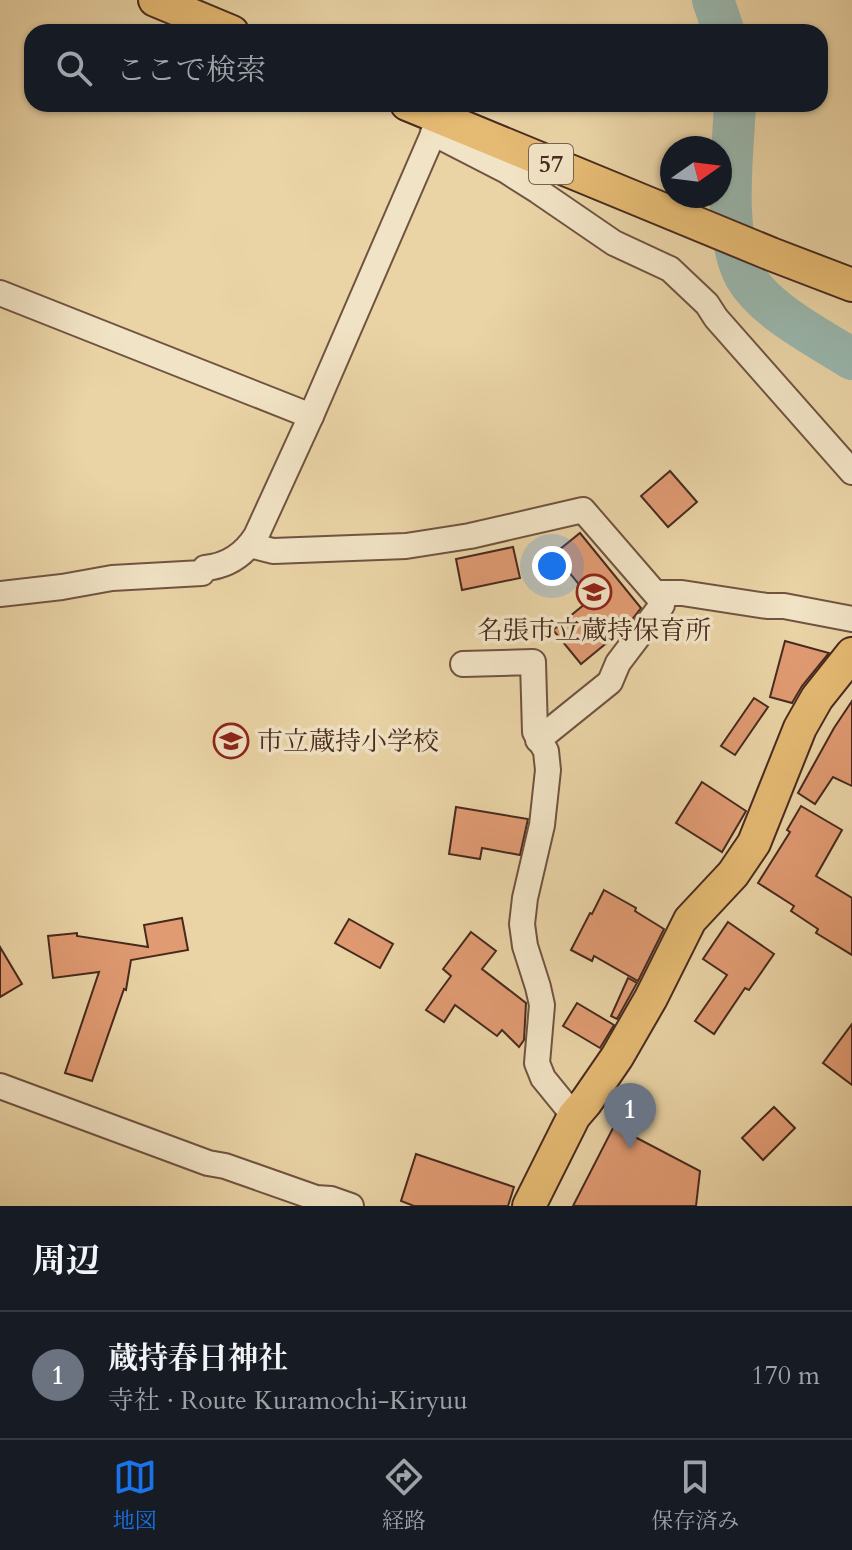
<!DOCTYPE html>
<html lang="ja">
<meta charset="utf-8">
<style>
:root{--surface:#171b24;--page:#20242c;--text:#f1f3f6;--muted:#9ea1a6;--line:#363941;--accent:#1a73e8}
body{margin:0;font-family:Cardo,"Noto Serif JP",serif;background:var(--page);color:var(--text)}
.compass{position:absolute;left:660px;top:136px;width:72px;height:72px;border-radius:50%;background:var(--surface);box-shadow:0 2px 6px #0004;rotate:76deg}
.you{position:absolute;left:552px;top:566px;width:28px;height:28px;margin:-20px;border:6px solid #fff;border-radius:50%;background:#1a73e8;box-shadow:0 0 0 12px #1a73e833}
.badge{display:grid;place-items:center;width:52px;height:52px;border-radius:50%;background:var(--accent);color:#fff;font-size:26px;font-weight:700}
.pin{position:absolute;translate:-50% -66px;filter:drop-shadow(0 2px 4px #0008)}
.pin::after{content:'';position:absolute;top:42px;width:28px;height:24px;background:inherit;clip-path:polygon(0 0,100% 0,50% 100%)}
.list{margin:0;padding:0;list-style:none}
h2{display:flex;justify-content:space-between;align-items:center;height:104px;margin:0;padding:0 32px;font-size:34px}
h2 small{font-size:26px;font-weight:400;color:var(--muted)}
.list li{display:grid;grid-template-columns:52px 1fr auto;gap:24px;align-items:center;box-sizing:border-box;height:128px;padding:0 32px;border-top:2px solid var(--line)}
.list b{display:block;font-size:30px;white-space:nowrap}
.list p{margin:0;font-size:26px;white-space:nowrap;color:var(--muted)}
.list em{font-size:26px;font-style:normal;color:var(--muted)}
.icon{flex:none;width:44px;height:44px;fill:none;stroke:currentColor;stroke-width:2;stroke-linecap:round;stroke-linejoin:round}
.map{position:relative;flex:none;width:852px;height:1206px;overflow:hidden}
.search{position:absolute;background:var(--surface);box-shadow:0 2px 6px #0004;left:24px;right:24px;top:24px;height:88px;display:flex;align-items:center;gap:20px;box-sizing:border-box;padding:0 28px;border-radius:24px;color:var(--muted);font-size:30px}
.sheet{height:232px;background:var(--surface)}
nav{display:flex;justify-content:space-around;align-items:center;box-sizing:border-box;height:112px;border-top:2px solid var(--line);background:var(--surface);font-size:22px;color:var(--muted)}
nav a{display:grid;justify-items:center;gap:4px}
nav .on{color:var(--accent)}
.map>svg:first-child{display:block}
.lines{fill:none;stroke-linecap:round;stroke-linejoin:round}
.river{stroke:#99b7ae;stroke-width:42}
.building{fill:#e19b73;stroke:#472a1f;stroke-width:2}
.minor-casing{stroke:#705441;stroke-width:28}
.major-casing{stroke:#472a1f;stroke-width:36}
.minor{stroke:#f1e3c5;stroke-width:24}
.major{stroke:#e5ba73;stroke-width:32}
.labels{text-anchor:middle;stroke-width:7;stroke-linejoin:round;paint-order:stroke}
.shield{fill:#f1e3c5;stroke:#7a6251;stroke-width:2}
.shield-label{font-size:24px;font-weight:bold;fill:#472a1f}
.poi-label{font-size:26px;fill:#472a1f;stroke:#f1e3c5}
</style>
<div class="map">
<svg width="852" height="1206" viewBox="0 0 852 1206">
<rect width="100%" height="100%" fill="#ead4a6"/>
<filter id="stains"><feTurbulence type="fractalNoise" baseFrequency=".0025" numOctaves="4"/><feColorMatrix values="0 0 0 0 .2 0 0 0 0 .09 0 0 0 0 .02 0 0 0 .5 -.17"/></filter>
<radialGradient id="worn" r=".72"><stop offset=".6" stop-color="#630" stop-opacity="0"/><stop offset="1" stop-color="#630" stop-opacity=".3"/></radialGradient>
<g class="lines">
<g class="river">
<path d="M 713,0 L 724,32"/>
<path d="M 735,104 C 733,152 722,233 745,276 C 765,311 819,338 852,359"/>
</g>
</g>
<g class="building">
<path d="M 670,471 L 697,502 L 668,527 L 641,496 Z"/>
<path d="M 580,533 L 641,608 L 626,627 L 581,664 L 553,630 L 591,599 L 554,554 Z"/>
<path d="M 513,547 L 520,578 L 462,590 L 456,559 Z"/>
<path d="M 785,641 L 829,653 L 802,686 L 792,703 L 770,697 Z"/>
<path d="M 754,698 L 768,707 L 735,755 L 721,746 Z"/>
<path d="M 852,701 L 852,786 L 833,777 L 815,804 L 798,793 L 834,728 Z"/>
<path d="M 702,782 L 746,811 L 722,852 L 676,823 Z"/>
<path d="M 801,806 L 842,830 L 816,876 L 852,898 L 852,955 L 816,933 L 818,929 L 791,911 L 794,906 L 758,883 L 790,832 L 787,830 Z"/>
<path d="M 456,807 L 528,819 L 520,855 L 482,848 L 480,859 L 449,854 Z"/>
<path d="M 604,890 L 636,908 L 635,911 L 664,929 L 638,981 L 594,956 L 592,961 L 571,950 L 590,913 L 592,914 Z"/>
<path d="M 182,918 L 188,950 L 131,960 L 126,990 L 124,989 L 92,1081 L 65,1073 L 99,972 L 53,978 L 48,936 L 77,933 L 77,936 L 148,947 L 144,925 Z"/>
<path d="M 349,919 L 393,944 L 380,968 L 335,943 Z"/>
<path d="M 728,922 L 774,954 L 749,990 L 745,988 L 714,1034 L 695,1021 L 727,975 L 703,959 Z"/>
<path d="M 471,932 L 496,951 L 482,969 L 526,1003 L 524,1040 L 519,1047 L 502,1030 L 497,1036 L 455,1005 L 444,1022 L 426,1010 L 451,976 L 443,969 Z"/>
<path d="M 0,947 L 22,984 L 0,997 Z"/>
<path d="M 628,978 L 637,983 L 617,1019 L 611,1016 Z"/>
<path d="M 577,1003 L 614,1025 L 600,1048 L 563,1026 Z"/>
<path d="M 852,1024 L 852,1085 L 823,1063 Z"/>
<path d="M 774,1107 L 795,1128 L 763,1160 L 742,1138 Z"/>
<path d="M 614,1126 L 700,1171 L 696,1206 L 573,1206 Z"/>
<path d="M 416,1154 L 514,1187 L 508,1206 L 414,1206 L 401,1201 Z"/>
</g>
<g class="lines">
<g class="minor-casing">
<g id="minor">
<path d="M 433,133 L 505,170 L 538,191 L 614,243 L 670,269 L 707,304 L 716,318 L 852,472"/>
<path d="M 0,293 L 311,416"/>
<path d="M 250,545 L 273,551 L 406,546 L 470,536 L 583,510 L 660,599 L 662,605 L 618,663 L 610,682 L 538,740"/>
<path d="M 656,593 L 682,593 L 767,606 L 784,606 L 852,619"/>
<path d="M 0,594 L 62,587 L 112,578 L 202,573 L 205,568 C 227,566 244,555 256,536 L 311,416 L 440,118"/>
<path d="M 463,664 L 533,662 L 535,732 L 546,751 L 548,770 L 542,825 L 525,898 L 522,924 L 525,946 L 538,987 L 542,1005 L 537,1063 L 543,1078 L 574,1116"/>
<path d="M 0,1086 L 208,1163 L 225,1166 L 316,1198 L 331,1199 L 351,1206"/>
</g>
</g>
<g class="major-casing">
<g id="major">
<path d="M 155,0 L 232,32"/>
<path d="M 407,104 L 771,254 L 852,285"/>
<path d="M 529,1206 L 574,1116 L 586,1102 L 617,1057 L 651,998 L 690,920 L 733,874 L 754,843 L 800,728 L 817,698 L 852,654"/>
</g>
</g>
<use href="#minor" class="minor"/>
<use href="#major" class="major"/>
</g>
<defs>
<g id="school-ring" transform="scale(1.8)"><circle r="9.5" fill="#f1e3c5" stroke="#8f2418" stroke-width="1.5"/><path d="M0-5L7-2L0 1L-7-2ZM-4 1L0 2.5L4 1V4Q0 6-4 4Z" fill="#8f2418"/></g>
</defs>
<g fill-rule="evenodd">
<use href="#school-ring" x="594" y="592"/>
<use href="#school-ring" x="231" y="741"/>
</g>
<g class="labels">
<rect class="shield" x="529" y="144" width="44" height="40" rx="6"/>
<g class="shield-label">
<text x="551" y="172">57</text>
</g>
<g class="poi-label">
<text x="594" y="639">名張市立蔵持保育所</text>
<text x="257" y="750" text-anchor="start">市立蔵持小学校</text>
</g>
</g>
<rect width="100%" height="100%" filter="url(#stains)"/>
<rect width="100%" height="100%" fill="url(#worn)"/>
</svg>
<svg class="compass" viewBox="-18 -18 36 36"><path d="M0-13l5 13h-10z" fill="#e53935"/><path d="M0 13l5-13h-10z" fill="#9ea1a6"/></svg>
<div class="you"></div>
<div class="pin badge" style="left:630px;top:1149px;background:#6b7280">1</div>
<div class="search"><svg class="icon" aria-label="search" viewBox="0 0 24 24"><circle cx="10" cy="10" r="6"/><path d="M15 15l6 6"/></svg>ここで検索</div>
</div>
<section class="sheet">
<h2>周辺<small></small></h2>
<ul class="list">
<li><span class="badge" style="background:#6b7280">1</span><div><b>蔵持春日神社</b><p>寺社 · Route Kuramochi-Kiryuu</p></div><em>170 m</em></li>
</ul>
</section>
<nav>
<a class="on"><svg class="icon" aria-label="map" viewBox="0 0 24 24"><path d="M3 6l6-2 6 2 6-2v14l-6 2-6-2-6 2zM9 4v14M15 6v14"/></svg>地図</a>
<a><svg class="icon" aria-label="directions" viewBox="0 0 24 24"><path d="M12 3l9 9-9 9-9-9zM9 14v-3h6M13 9l2 2-2 2"/></svg>経路</a>
<a><svg class="icon" aria-label="saved" viewBox="0 0 24 24"><path d="M7 4h10v16l-5-4-5 4z"/></svg>保存済み</a>
</nav>
